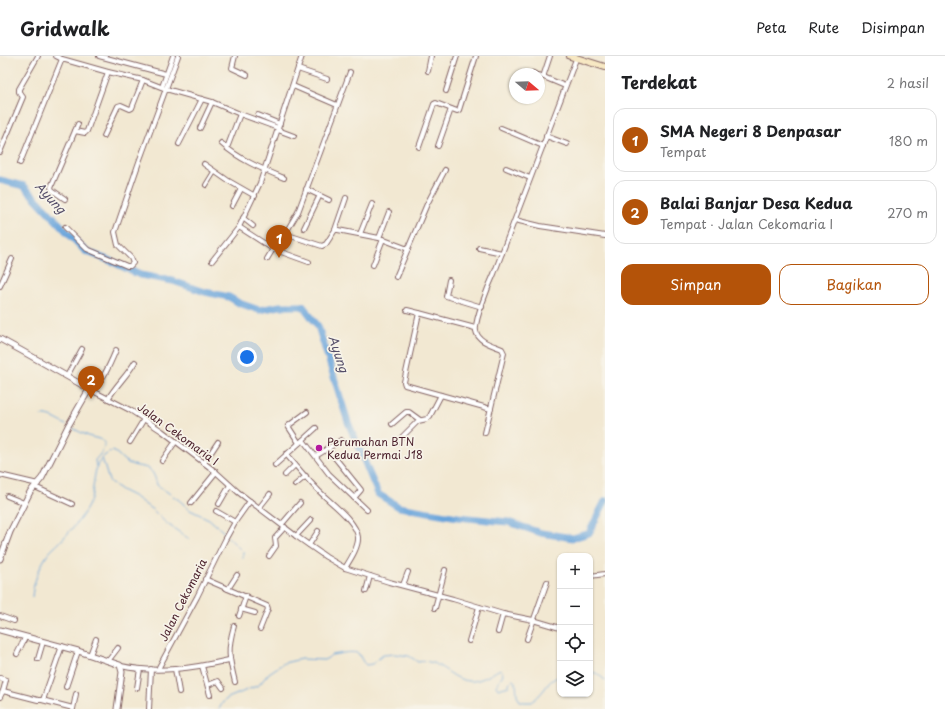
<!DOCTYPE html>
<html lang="id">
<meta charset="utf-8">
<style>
:root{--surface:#fff;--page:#f2f2f2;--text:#202124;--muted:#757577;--line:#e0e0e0;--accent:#b45309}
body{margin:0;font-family:"Playpen Sans",sans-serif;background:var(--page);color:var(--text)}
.controls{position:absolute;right:12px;bottom:12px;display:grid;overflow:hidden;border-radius:8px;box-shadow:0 1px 3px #0004}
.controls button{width:36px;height:36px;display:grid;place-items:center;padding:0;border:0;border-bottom:1px solid var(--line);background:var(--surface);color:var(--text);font:20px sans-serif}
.compass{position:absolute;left:509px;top:12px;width:36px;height:36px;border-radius:50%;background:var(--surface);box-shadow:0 1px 3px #0004;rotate:109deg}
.you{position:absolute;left:247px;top:301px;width:14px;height:14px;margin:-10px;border:3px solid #fff;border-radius:50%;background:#1a73e8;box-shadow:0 0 0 6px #1a73e833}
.badge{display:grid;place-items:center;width:26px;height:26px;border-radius:50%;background:var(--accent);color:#fff;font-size:13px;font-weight:700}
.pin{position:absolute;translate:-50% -33px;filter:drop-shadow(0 1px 2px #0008)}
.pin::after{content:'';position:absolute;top:21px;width:14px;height:12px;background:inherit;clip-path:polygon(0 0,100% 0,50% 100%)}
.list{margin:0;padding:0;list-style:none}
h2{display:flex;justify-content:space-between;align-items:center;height:52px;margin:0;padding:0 16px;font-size:17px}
h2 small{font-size:13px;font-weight:400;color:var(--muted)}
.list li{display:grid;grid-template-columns:26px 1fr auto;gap:12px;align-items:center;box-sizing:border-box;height:64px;margin:0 8px 8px;padding:0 8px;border:1px solid var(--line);border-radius:12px}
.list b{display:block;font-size:15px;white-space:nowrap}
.list p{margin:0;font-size:13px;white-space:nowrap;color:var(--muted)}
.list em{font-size:13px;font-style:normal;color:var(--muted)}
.actions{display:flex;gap:8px;padding:12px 16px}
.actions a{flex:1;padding:9px 0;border:1px solid var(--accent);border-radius:12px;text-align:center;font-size:14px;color:var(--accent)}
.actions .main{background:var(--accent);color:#fff}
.icon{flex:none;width:22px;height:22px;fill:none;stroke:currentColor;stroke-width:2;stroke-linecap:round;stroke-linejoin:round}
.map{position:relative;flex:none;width:605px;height:653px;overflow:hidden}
header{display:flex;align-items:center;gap:24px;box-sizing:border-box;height:56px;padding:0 20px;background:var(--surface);border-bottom:1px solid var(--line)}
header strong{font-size:19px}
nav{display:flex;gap:22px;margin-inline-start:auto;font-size:14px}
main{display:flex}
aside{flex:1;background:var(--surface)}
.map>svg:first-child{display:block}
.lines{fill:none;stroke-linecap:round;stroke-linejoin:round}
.stream{stroke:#6aa5db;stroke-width:1}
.river{stroke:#6aa5db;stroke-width:7}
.minor-casing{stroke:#856565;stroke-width:6}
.tertiary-casing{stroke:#856565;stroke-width:7}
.secondary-casing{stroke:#856565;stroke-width:8}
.minor{stroke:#fff;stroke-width:4}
.tertiary{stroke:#fff;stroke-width:5}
.secondary{stroke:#f7e8c3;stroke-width:6}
.poi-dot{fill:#b5179e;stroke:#f7f3e8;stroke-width:1.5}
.labels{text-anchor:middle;stroke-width:3.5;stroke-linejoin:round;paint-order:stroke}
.street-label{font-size:11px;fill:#4a1f2b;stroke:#f7f3e8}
.poi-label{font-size:11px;fill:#4a1f2b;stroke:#f7f3e8;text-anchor:start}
.water-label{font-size:12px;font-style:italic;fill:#554e69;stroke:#f7f3e8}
</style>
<header>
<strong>Gridwalk</strong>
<nav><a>Peta</a><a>Rute</a><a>Disimpan</a></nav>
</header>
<main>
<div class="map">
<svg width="605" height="653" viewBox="0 0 605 653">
<rect width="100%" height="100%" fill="#f7f3e8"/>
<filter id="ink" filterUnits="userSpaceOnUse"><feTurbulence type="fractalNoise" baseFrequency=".025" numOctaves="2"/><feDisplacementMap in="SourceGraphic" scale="8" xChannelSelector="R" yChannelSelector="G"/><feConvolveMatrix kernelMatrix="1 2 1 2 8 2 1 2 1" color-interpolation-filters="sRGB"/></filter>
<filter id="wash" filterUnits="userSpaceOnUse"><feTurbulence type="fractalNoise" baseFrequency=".012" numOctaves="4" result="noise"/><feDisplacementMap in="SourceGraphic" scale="16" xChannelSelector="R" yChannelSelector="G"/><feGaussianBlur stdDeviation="0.9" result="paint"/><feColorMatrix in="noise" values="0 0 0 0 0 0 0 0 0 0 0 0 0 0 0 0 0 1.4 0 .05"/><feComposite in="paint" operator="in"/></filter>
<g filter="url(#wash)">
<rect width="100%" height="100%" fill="#f2e8d2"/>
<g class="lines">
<g class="stream">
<path d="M 41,360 C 49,358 59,365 66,369"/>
<path d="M 71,371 C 77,375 84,378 91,381 C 94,382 97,382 100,383 C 110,388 100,399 95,404 L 96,411"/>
<path d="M 102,402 L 109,425 L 121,434 L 135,441 L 154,455 L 166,467 L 189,483"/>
<path d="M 228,481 L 243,496 L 243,502"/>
<path d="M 32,541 C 33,527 40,509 48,498 C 51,494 56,490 59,487 C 69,476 81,464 88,450 C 98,431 88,404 113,395 C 119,398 122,404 128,407 C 144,414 152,406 157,429 L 179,444 L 190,454 L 209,463 L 226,478"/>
<path d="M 590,616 L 596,617 L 605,624"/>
<path d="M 219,653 L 223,646 L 228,642 L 259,629 L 269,617 L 284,607 L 301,603 L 324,604 L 328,602 L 331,599 C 341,598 347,595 358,597 C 361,601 362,606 366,609 L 372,608 L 383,599 L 395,598 L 409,600 L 418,606 C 438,601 451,624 469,625 C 475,626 485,622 490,619 C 494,617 497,614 501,613 L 503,618 L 496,630 L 498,633 L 509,630 L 509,627 L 512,624 L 516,626 L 517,639 L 520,645 L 524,646 L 532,646 C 539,640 544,634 549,627 C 552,623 557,622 560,619"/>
</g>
<path class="river" d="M 0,124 L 24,130 L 85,195 L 113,206 L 140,219 L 173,225 L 205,236 L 229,241 L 239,247 L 259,254 L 280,250 L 303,250 L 318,270 L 348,366 L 378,438 L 399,451 L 458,461 L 508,466 L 541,477 L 573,482 L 589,477 L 605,445"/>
</g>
</g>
<g filter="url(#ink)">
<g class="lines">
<g class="minor-casing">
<g id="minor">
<path d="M 56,0 L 62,3 L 108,16 L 143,24 L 166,33 L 212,46 L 240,58 L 278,72"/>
<path d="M 99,0 L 166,18"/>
<path d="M 235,0 L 232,12 L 247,19"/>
<path d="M 298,13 L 327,23"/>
<path d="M 428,15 L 431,0"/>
<path d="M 350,16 L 298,156 L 285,178 L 322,190 L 326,188 L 335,174 L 338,174 L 379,182 L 408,193"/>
<path d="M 533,17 L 535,18"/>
<path d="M 539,19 L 565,30"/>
<path d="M 544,21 L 544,18 L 550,0"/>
<path d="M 293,30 L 337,49"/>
<path d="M 162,31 L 173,0"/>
<path d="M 446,35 L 457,0"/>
<path d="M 258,59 L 280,68"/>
<path d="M 200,72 L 212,46"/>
<path d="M 501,72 L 543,90"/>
<path d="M 278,74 L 294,80"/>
<path d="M 75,75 L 78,68"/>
<path d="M 104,80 L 118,50 L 121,49 L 130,53 L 132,52 L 143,24"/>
<path d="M 546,80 L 567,88"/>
<path d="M 221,87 C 238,103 262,113 284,122"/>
<path d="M 179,88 L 202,43"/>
<path d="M 438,90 L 451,53"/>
<path d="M 419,91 L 434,48 L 436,47 L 457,55 L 459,54 L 476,0"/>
<path d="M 227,92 L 240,58"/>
<path d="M 0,96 L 23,41 L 19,36 L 19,33 L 38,0"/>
<path d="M 20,107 L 62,3"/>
<path d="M 204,108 L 227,124 L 255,140"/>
<path d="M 506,112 L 530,122"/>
<path d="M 206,129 L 214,116"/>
<path d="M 306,133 L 329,144"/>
<path d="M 65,143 L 52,134 L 51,131 L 75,75 L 85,77 L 87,75 L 108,16"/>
<path d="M 232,150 L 241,133"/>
<path d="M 243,162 L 253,170"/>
<path d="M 515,164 L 540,170 L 605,180"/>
<path d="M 65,171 L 87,193 L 127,210 L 130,210 L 133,207 L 131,202 L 118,189 L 115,176 L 139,106 L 178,0"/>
<path d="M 239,171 L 273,193 L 285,178"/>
<path d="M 304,172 L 319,141"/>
<path d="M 335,174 L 346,142"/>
<path d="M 360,178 L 372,148"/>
<path d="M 379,182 L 389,156"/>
<path d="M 479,192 L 502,197"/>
<path d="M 267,203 L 273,193 L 309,206"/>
<path d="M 212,205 L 239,171 L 260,127 L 302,0"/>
<path d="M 373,209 L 383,183"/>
<path d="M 396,221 L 427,148 L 445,114"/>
<path d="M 449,224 L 446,240 L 482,251"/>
<path d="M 0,230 L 12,203"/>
<path d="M 407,254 L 419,257"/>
<path d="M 475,272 L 419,257 L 404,326 L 405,329 L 491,353"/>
<path d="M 116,294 C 111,306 102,328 91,334 L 130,354 L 162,375 L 216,416 L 238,436 L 296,480 L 326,501 L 345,512 L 389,526 L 453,543 L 503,558 L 533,564 L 560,572"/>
<path d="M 67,320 L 82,293"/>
<path d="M 108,343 C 116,329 127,320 135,306"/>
<path d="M 392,368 L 406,356 L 409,356 L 420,364"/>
<path d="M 485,377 L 504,297 L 502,293 C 493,289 478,286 476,275 C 474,265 489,229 494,218 C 521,146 549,75 576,3"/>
<path d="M 303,384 L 329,418 L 367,454"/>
<path d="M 398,385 L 418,365 L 427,363 L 430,360 L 441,339"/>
<path d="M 130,386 L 144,363"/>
<path d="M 299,387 L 288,370 L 307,356"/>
<path d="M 327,392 L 361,434 L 354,442"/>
<path d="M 286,398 C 296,410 306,422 317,433 C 328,445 356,464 358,481 C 359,491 350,504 345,512"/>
<path d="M 316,400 L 341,384"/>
<path d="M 162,405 L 176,385"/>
<path d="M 204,407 L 218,386"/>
<path d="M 275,409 L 316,372"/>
<path d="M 0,419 L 38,428"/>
<path d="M 285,419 L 295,409"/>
<path d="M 295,429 L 306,420"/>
<path d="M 35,431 L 72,448"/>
<path d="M 7,440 L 24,447"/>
<path d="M 191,447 L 216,416"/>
<path d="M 219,448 L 230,429"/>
<path d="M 259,452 L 270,438"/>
<path d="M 216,455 L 235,466"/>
<path d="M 282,468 L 300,447"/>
<path d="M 296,480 L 311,464"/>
<path d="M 309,489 L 318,475"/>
<path d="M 269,500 L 276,490 L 275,482 L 285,471"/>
<path d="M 590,520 L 605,518"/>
<path d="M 205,523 L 267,550 L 268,553 L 260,573"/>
<path d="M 403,529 L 408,516"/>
<path d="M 228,533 L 237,519"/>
<path d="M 366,535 L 370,520"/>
<path d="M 435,552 L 445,514"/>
<path d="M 241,553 L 255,557"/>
<path d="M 0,560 L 14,565"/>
<path d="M 239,560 L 246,540"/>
<path d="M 234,570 C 227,594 229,602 235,626"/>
<path d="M 498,576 L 503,558"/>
<path d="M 527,583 L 547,526"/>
<path d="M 469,585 L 479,551"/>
<path d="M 17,598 L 25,582"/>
<path d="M 90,599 L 96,583"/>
<path d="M 38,603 L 43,586"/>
<path d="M 108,605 L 118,592"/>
<path d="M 121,610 C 157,618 194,612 229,604"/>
<path d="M 202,610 L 210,639"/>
<path d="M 158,613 L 197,541 L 225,484 L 235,466 L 250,445"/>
<path d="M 175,613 L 179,636"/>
<path d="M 0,622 L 6,624 L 3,635"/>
<path d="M 208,629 L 218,625 L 223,632"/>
<path d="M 66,631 L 78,595"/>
<path d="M 137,632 L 140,613"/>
<path d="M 0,641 L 3,635 L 38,644 L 43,644 L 62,590"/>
<path d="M 42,644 L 73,652"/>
<path d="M 73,653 L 76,638"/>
<path d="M 149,653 L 151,613"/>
</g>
</g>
<g class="tertiary-casing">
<g id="tertiary">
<path d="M 0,283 L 22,295 L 91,334 L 87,337 L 68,370 L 42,422 L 30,436 L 10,476 L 0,503"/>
<path d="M 0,574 L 78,595 L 120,609 L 122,616 L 117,653"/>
</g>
</g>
<g class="secondary-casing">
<path id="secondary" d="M 570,0 L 605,11"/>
</g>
<use href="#minor" class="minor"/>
<use href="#tertiary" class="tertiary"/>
<use href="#secondary" class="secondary"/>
</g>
</g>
<circle class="poi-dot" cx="319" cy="392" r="4"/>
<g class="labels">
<g class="street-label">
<text transform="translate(178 378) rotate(36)" y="4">Jalan Cekomaria I</text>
<text transform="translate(183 544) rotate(-63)" y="4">Jalan Cekomaria</text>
</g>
<g class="poi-label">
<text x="327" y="390">Perumahan BTN<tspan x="327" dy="13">Kedua Permai J18</tspan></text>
</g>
<g class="water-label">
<text transform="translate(50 142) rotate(47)" y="4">Ayung</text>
<text transform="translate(338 298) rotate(72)" y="4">Ayung</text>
</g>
</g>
</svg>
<div class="controls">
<button>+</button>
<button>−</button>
<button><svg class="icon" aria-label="locate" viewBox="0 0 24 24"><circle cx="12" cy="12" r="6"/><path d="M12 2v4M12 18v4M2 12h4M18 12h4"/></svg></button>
<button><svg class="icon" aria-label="layers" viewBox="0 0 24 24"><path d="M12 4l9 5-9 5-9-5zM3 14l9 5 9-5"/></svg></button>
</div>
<svg class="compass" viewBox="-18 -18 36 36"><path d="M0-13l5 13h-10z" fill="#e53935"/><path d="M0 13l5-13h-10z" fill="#757577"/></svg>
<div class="you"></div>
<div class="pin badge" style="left:279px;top:202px">1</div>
<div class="pin badge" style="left:91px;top:343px">2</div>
</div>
<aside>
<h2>Terdekat<small>2 hasil</small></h2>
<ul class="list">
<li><span class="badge">1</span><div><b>SMA Negeri 8 Denpasar</b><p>Tempat</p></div><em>180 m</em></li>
<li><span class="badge">2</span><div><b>Balai Banjar Desa Kedua</b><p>Tempat · Jalan Cekomaria I</p></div><em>270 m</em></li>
</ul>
<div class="actions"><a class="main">Simpan</a><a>Bagikan</a></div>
</aside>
</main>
